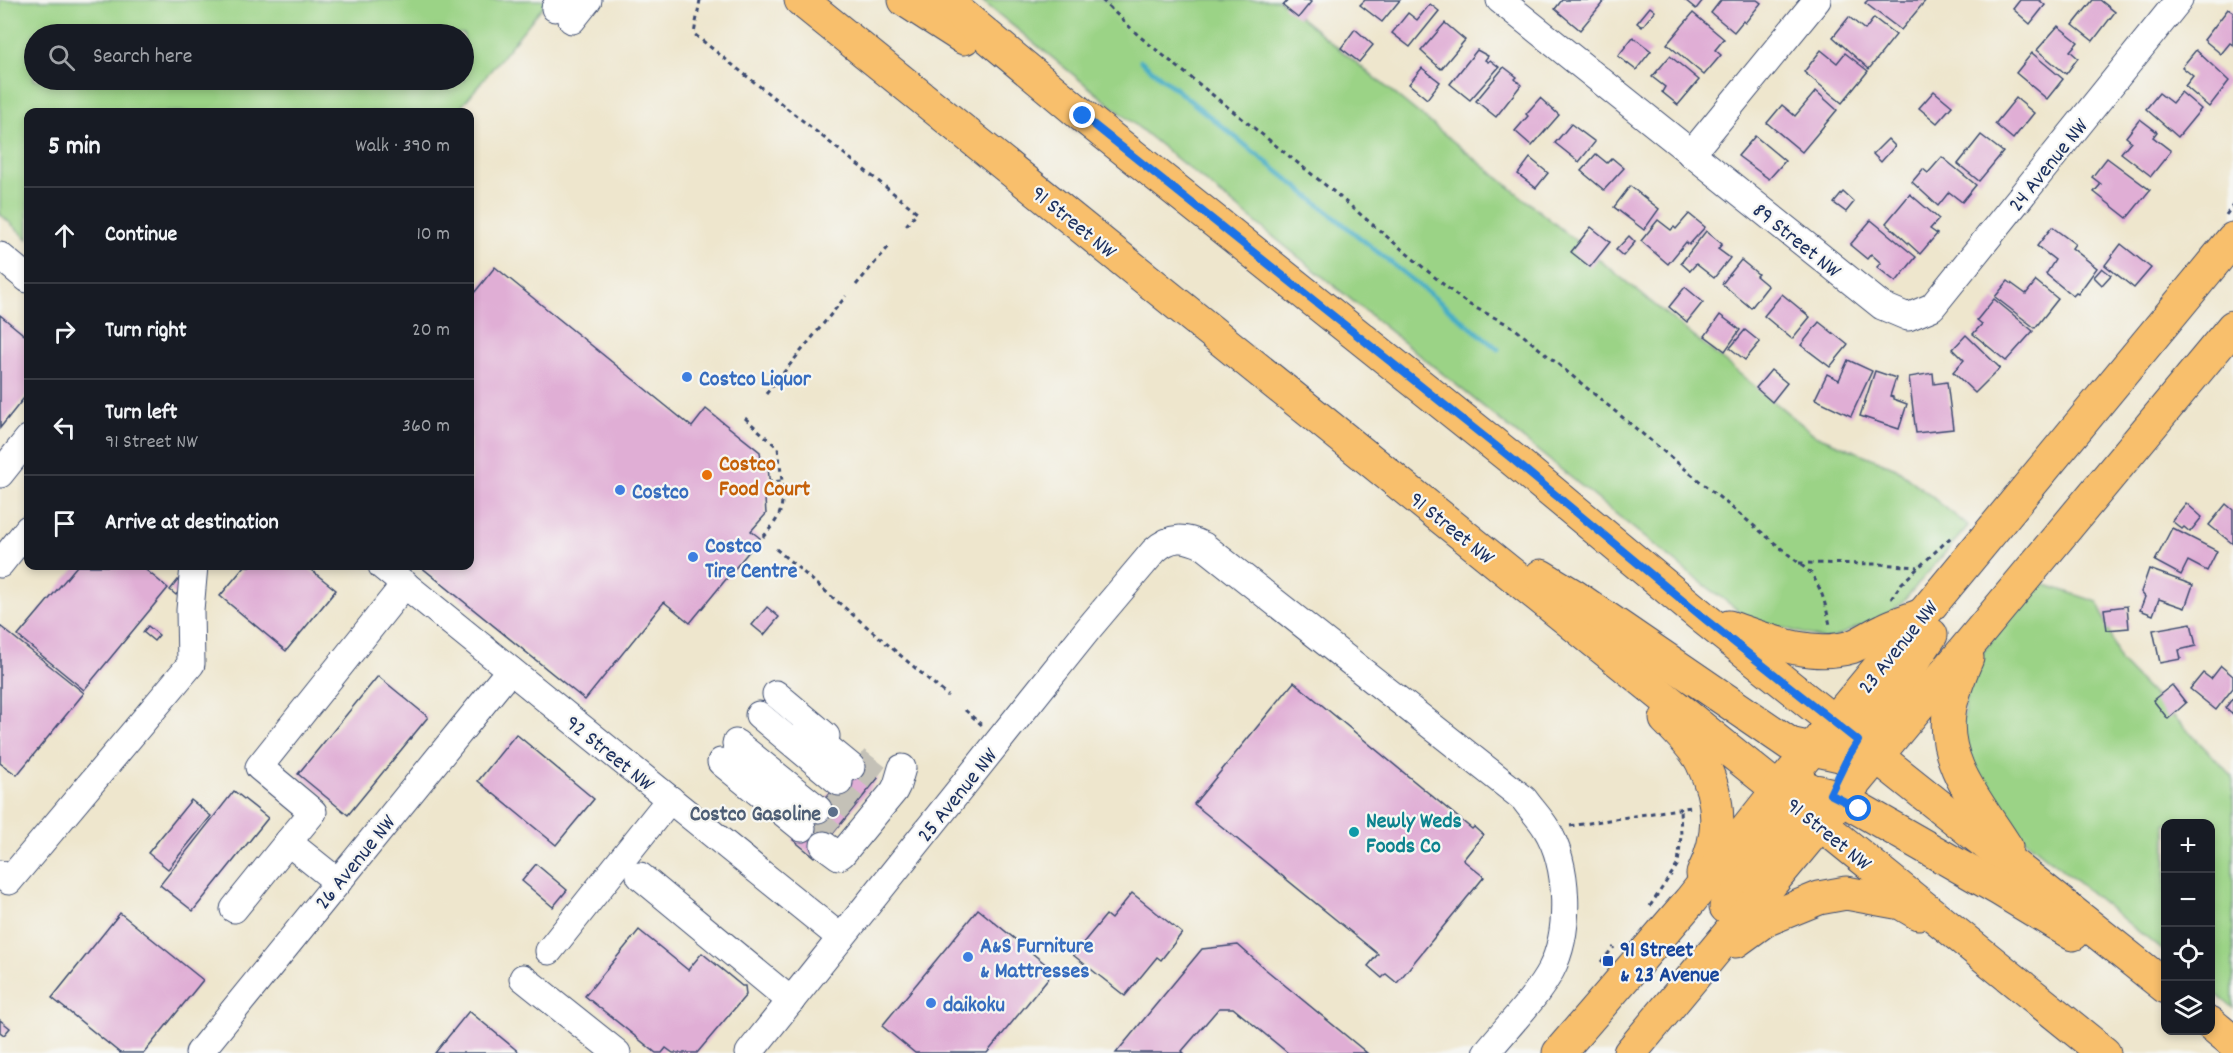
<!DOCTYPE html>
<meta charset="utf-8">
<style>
:root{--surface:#171b24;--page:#242831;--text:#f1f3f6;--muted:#9ea1a6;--line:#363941}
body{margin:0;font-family:Dekko,sans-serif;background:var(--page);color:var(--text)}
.controls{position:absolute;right:18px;bottom:18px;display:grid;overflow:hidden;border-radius:12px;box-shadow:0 3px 9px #0003}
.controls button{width:54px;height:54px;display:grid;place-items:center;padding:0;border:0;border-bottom:2px solid var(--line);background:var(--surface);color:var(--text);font:30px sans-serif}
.stop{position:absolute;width:18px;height:18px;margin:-14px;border:4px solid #1a73e8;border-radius:50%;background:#fff}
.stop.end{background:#1a73e8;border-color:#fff;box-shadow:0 2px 6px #0008}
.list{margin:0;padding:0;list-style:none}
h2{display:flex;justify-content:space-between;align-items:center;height:78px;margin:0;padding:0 24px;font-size:26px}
h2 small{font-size:20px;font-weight:400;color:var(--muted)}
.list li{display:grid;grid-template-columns:39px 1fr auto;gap:18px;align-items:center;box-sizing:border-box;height:96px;padding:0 24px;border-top:2px solid var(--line)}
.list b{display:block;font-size:22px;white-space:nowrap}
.list p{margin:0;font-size:20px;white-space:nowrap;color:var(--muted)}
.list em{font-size:20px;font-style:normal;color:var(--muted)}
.icon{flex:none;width:33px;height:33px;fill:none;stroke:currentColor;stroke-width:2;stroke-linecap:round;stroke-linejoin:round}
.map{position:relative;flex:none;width:2233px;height:1053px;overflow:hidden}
.search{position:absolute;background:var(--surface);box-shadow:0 3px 9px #0003;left:24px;top:24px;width:450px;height:66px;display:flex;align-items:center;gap:15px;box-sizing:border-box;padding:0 21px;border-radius:33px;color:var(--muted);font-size:22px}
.panel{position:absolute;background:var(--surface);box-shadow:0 3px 9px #0003;left:24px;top:108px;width:450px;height:462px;border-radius:12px}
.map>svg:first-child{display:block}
.green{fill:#9bd386;stroke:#5b8172;stroke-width:1.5;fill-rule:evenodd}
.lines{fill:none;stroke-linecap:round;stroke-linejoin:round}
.stream{stroke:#44adc4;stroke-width:5}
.building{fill:#e0aed5}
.minor-tunnel{stroke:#c4c1b7;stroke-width:27;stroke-dasharray:27 14;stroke-linecap:butt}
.minor-casing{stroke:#3b4a6f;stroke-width:29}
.major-casing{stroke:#3b4a6f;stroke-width:35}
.path{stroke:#3b4a6f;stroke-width:3;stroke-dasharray:4.5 4.5;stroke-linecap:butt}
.minor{stroke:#fff;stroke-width:27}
.major{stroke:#f8bf6c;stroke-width:33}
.route{stroke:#1a73e8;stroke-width:8}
.shop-dot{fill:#3f7fe0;stroke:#f6f6f2;stroke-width:2}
.food-dot{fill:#e8710a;stroke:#f6f6f2;stroke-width:2}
.service-dot{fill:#5c6f8a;stroke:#f6f6f2;stroke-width:2}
.culture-dot{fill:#0f9aa8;stroke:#f6f6f2;stroke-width:2}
.transit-dot{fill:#1a4fb4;stroke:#f6f6f2;stroke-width:2}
.labels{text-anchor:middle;stroke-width:4.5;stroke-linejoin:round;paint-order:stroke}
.street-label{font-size:22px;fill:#1b2f5e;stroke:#f6f6f2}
.shop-label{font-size:22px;font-weight:bold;fill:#366cbe;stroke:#f6f6f2;text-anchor:start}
.food-label{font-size:22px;font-weight:bold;fill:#c56008;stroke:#f6f6f2;text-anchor:start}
.service-label{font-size:22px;font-weight:bold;fill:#4e5e75;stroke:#f6f6f2;text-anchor:end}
.culture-label{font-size:22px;font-weight:bold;fill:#0d838f;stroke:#f6f6f2;text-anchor:start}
.transit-label{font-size:22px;font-weight:bold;fill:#164399;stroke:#f6f6f2;text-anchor:start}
</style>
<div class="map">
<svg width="2233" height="1053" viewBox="0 0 2233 1053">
<rect width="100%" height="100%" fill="#f6f6f2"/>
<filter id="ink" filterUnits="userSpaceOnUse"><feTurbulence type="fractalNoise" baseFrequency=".0167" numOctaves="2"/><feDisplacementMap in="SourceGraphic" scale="12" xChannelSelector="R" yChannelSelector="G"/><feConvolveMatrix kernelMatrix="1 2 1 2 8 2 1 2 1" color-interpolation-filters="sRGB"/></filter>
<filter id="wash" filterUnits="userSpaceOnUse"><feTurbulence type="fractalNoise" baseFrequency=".008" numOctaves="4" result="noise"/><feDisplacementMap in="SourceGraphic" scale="24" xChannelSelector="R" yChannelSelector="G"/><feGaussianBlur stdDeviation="1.35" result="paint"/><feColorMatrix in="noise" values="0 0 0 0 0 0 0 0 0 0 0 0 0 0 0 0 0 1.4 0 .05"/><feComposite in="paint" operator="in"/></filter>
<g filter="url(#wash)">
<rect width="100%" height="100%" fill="#eee6cd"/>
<g class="green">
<path d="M 0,0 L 548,0 L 457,112 L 28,112 L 28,239 L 0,214 ZM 34,34 L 464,34 L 464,80 L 34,80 Z"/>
<path d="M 981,0 L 1279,0 L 1815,435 L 1896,468 L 1968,526 L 1901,604 L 1888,614 L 1828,640 L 1750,619 L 1690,574 Z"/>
<path d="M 2037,582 L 2098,602 L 2120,661 L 2233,777 L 2233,1008 L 2211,990 L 2210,824 L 2166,824 L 2165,953 L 2017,833 L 1994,808 L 1961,739 L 1969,670 Z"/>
</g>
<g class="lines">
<path class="stream" d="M 1141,61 L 1498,349"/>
</g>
<g id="blocks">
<g class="building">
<path d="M 1288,0 L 1308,0 L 1311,2 L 1298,18 L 1283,6 Z"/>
<path d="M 1365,0 L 1400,0 L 1382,22 L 1360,5 Z"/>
<path d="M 1562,0 L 1605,0 L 1580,30 L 1555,9 Z"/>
<path d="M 1685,0 L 1703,0 L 1696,9 Z"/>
<path d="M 1721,0 L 1757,0 L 1761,3 L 1745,23 L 1743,21 L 1734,32 L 1711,13 Z"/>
<path d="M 1868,0 L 1926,0 L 1901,30 L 1865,3 Z"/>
<path d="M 2020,0 L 2039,0 L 2045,5 L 2030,24 L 2013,9 Z"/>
<path d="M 2093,0 L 2100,0 L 2115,12 L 2093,41 L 2073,25 Z"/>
<path d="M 1430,4 L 1439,11 L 1410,47 L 1392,33 L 1408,13 L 1417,20 Z"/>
<path d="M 1650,7 L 1655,11 L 1642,27 L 1637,23 Z"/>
<path d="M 2228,9 L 2233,12 L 2233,45 L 2230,43 L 2221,54 L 2204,40 Z"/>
<path d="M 1693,13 L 1724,39 L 1715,50 L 1721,55 L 1704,75 L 1667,44 Z"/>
<path d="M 1849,17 L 1865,30 L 1874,18 L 1896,35 L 1869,69 L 1833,37 Z"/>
<path d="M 1445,23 L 1465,40 L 1441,69 L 1421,51 Z"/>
<path d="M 2058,26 L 2078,42 L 2070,51 L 2078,58 L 2066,74 L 2037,50 Z"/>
<path d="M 1355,29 L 1373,45 L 1359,62 L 1341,48 Z"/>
<path d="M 1633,37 L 1651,51 L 1636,70 L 1618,56 Z"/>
<path d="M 1477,50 L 1488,56 L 1485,60 L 1488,62 L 1490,60 L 1499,67 L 1470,100 L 1450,84 Z"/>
<path d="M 1821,50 L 1837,63 L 1845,53 L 1868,71 L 1842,103 L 1804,72 Z"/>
<path d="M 2196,50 L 2229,81 L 2209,107 L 2185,86 L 2193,76 L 2182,67 Z"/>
<path d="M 2032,53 L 2063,79 L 2047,99 L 2016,73 Z"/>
<path d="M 1670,56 L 1699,80 L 1678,105 L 1662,92 L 1665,87 L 1652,77 Z"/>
<path d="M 1504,67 L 1517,77 L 1515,79 L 1521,85 L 1496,117 L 1476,101 Z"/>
<path d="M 1422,68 L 1440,82 L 1427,99 L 1409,84 Z"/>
<path d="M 1816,91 L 1837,110 L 1802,152 L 1767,123 L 1782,105 L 1795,116 Z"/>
<path d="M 1934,91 L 1952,106 L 1937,123 L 1919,108 Z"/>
<path d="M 2181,92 L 2201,109 L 2178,137 L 2146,109 L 2159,93 L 2172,103 Z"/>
<path d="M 1540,98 L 1559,115 L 1532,146 L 1515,131 L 1528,116 L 1526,114 Z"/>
<path d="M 2016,98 L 2034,113 L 2013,139 L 1995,124 Z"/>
<path d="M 2140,119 L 2157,132 L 2153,137 L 2171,151 L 2151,176 L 2121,153 L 2131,141 L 2126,137 Z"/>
<path d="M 1571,124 L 1595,142 L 1579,162 L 1555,143 Z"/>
<path d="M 1981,135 L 2003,152 L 1979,181 L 1958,164 Z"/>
<path d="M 1755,136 L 1785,161 L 1769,179 L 1738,156 Z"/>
<path d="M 1888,139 L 1895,146 L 1881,162 L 1873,154 Z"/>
<path d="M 1596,154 L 1607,163 L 1612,158 L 1624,168 L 1604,190 L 1581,171 Z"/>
<path d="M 1942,157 L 1976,185 L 1962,202 L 1949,192 L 1938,206 L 1912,182 L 1923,169 L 1928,173 Z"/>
<path d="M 1530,158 L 1548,173 L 1536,188 L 1518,174 Z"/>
<path d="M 2107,158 L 2150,190 L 2127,218 L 2094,192 L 2101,184 L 2092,177 Z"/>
<path d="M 1630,186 L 1659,209 L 1644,230 L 1614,207 Z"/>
<path d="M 1843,192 L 1854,202 L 1846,212 L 1834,203 Z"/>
<path d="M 1910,194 L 1939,219 L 1930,229 L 1937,234 L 1920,254 L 1886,223 Z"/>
<path d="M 1689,214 L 1705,227 L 1689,245 L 1686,242 L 1668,264 L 1641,241 L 1658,220 L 1671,230 L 1674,227 L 1676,229 Z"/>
<path d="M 1871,220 L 1916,257 L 1896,282 L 1877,267 L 1881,263 L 1871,254 L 1867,259 L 1850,245 Z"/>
<path d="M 1591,227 L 1610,242 L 1590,267 L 1571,252 Z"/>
<path d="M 2052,227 L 2075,244 L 2072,248 L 2097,268 L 2078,294 L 2076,293 L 2073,296 L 2046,274 L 2055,260 L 2037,246 Z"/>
<path d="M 1706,231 L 1722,244 L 1718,249 L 1730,258 L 1714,278 L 1696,264 L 1690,271 L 1681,263 Z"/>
<path d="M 1629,236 L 1635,242 L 1623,256 L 1616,250 Z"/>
<path d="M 2121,244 L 2151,268 L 2134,288 L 2105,265 Z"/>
<path d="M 1741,260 L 1758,274 L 1756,276 L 1768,286 L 1751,308 L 1722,284 Z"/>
<path d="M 495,267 L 692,427 L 706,409 L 760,452 L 762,467 L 768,467 L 771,498 L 765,499 L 766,514 L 751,531 L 760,538 L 690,623 L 664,602 L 585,700 L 420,566 L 470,566 L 470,298 Z"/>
<path d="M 2102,268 L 2111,275 L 2102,285 L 2094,277 Z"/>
<path d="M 2008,281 L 2026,294 L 2036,281 L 2058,299 L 2035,328 L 1995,297 Z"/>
<path d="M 1685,287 L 1703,302 L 1687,322 L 1669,307 Z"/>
<path d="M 1782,294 L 1810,317 L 1792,339 L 1764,316 Z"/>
<path d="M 1994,299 L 2033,331 L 2006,361 L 1973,334 L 1982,324 L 1977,320 Z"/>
<path d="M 0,315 L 28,338 L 28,393 L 0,428 Z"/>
<path d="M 1720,315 L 1740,330 L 1725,351 L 1705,336 Z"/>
<path d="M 1819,322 L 1848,345 L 1830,367 L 1801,345 Z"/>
<path d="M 1745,330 L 1760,342 L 1745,360 L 1730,348 Z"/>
<path d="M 1966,335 L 2000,368 L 1975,393 L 1953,372 L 1964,360 L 1953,349 Z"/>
<path d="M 1848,360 L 1872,371 L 1851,416 L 1815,399 L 1827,374 L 1839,380 Z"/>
<path d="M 1771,370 L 1787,383 L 1772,402 L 1756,388 Z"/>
<path d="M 1875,371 L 1896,378 L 1890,396 L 1893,397 L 1893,399 L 1907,404 L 1899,429 L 1860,416 Z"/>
<path d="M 1933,373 L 1934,384 L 1947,382 L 1953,429 L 1916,433 L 1909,377 Z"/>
<path d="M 2186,503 L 2202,517 L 2190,532 L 2184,527 L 2182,529 L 2172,521 Z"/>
<path d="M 2226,504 L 2233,510 L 2233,544 L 2209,525 Z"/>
<path d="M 2172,528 L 2217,551 L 2207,571 L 2188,561 L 2181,575 L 2155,561 Z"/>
<path d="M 77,566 L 141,566 L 168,588 L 84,690 L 18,636 Z"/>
<path d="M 245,566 L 306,566 L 336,590 L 286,651 L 220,596 Z"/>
<path d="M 2149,569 L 2193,585 L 2185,608 L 2159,599 L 2153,615 L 2140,610 L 2145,597 L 2141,592 Z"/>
<path d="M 182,575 L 188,579 L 176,595 L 170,590 Z"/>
<path d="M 2127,606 L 2129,628 L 2107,630 L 2104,609 Z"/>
<path d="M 767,607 L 779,617 L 764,635 L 752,625 Z"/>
<path d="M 2191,623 L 2196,646 L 2179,650 L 2181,659 L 2160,663 L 2153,630 Z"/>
<path d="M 0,626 L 84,693 L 17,775 L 0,763 Z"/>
<path d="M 148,626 L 159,635 L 154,641 L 143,632 Z"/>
<path d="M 2221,666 L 2233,676 L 2233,688 L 2216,710 L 2190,689 L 2203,673 L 2211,679 Z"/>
<path d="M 378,676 L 428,717 L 348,815 L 298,774 Z"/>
<path d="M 1294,682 L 1472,829 L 1474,827 L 1483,835 L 1463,860 L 1484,877 L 1397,983 L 1386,974 L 1382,978 L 1368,966 L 1378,954 L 1194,804 Z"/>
<path d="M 2172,685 L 2186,703 L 2168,719 L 2153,700 Z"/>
<path d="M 2233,698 L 2233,715 L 2225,708 Z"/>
<path d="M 516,734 L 594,799 L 556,845 L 478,781 Z"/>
<path d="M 856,761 L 878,778 L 814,857 L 793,840 Z"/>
<path d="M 234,791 L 268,818 L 193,911 L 160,885 Z"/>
<path d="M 191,800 L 211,816 L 168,869 L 148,853 Z"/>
<path d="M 536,864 L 567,890 L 553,907 L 522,881 Z"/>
<path d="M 1132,893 L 1182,933 L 1161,960 L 1157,957 L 1125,996 L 1073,955 L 1106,915 L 1111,919 Z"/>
<path d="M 978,909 L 1054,971 L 987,1053 L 915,1053 L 882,1026 Z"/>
<path d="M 120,913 L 203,980 L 144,1053 L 120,1053 L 52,998 Z"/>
<path d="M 639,930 L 688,970 L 702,953 L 742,986 L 745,986 L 746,995 L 697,1053 L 673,1053 L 666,1048 L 662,1053 L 656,1053 L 585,996 Z"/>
<path d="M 1238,945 L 1264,968 L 1367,1053 L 1288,1053 L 1233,1008 L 1219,1008 L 1182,1051 L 1184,1053 L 1116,1053 L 1202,949 Z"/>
<path d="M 469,1011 L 520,1053 L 435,1053 Z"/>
<path d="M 0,1020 L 10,1028 L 4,1035 L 0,1032 Z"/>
</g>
</g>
</g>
<g filter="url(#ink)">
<use href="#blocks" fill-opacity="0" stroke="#3b4a6f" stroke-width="1.5"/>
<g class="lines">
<g class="minor-tunnel">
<path d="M 856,761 L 878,778"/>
<path d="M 833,790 L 854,807"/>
<path d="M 811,818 L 832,835"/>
</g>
<g class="minor-casing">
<g id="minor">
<path d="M 1500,0 L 1882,306 L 1908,317 L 1932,307 L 2179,0"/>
<path d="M 555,8 L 561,0"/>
<path d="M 572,20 L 588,0"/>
<path d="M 1691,154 L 1817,0"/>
<path d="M 0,256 L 28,279"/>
<path d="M 0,474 L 28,439"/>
<path d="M 0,564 L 28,529"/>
<path d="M 382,566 L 841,938"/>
<path d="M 776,694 L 826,736"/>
<path d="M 759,715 L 839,782"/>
<path d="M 806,730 L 851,767"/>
<path d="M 736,743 L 818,809"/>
<path d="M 721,762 L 802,828"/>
<path d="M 288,842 L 313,812 L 259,767 L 405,584"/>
<path d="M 824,845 L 839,856 L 842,854 L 894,791 L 897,785 L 902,768"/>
<path d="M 0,874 L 9,881 L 191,664 L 190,610 L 194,566"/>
<path d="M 640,876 L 791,1001"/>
<path d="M 234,909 L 288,842 L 338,882"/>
<path d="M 549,951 L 670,799"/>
<path d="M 523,978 L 617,1053"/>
<path d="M 199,1053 L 510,670"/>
<path d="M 749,1053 L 1089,628 L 1154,551 C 1171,535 1185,537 1204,546 L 1524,799 C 1531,809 1540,818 1546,828 C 1569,865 1571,931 1551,970 C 1537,997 1506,1028 1486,1053"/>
</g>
</g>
<g class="major-casing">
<g id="major">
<path d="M 801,0 L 2104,1053"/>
<path d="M 905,0 L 964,38"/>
<path d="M 944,0 L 1083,116 L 1511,458 L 1706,620 L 2166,987"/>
<path d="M 1541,576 L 1574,596 L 1790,744 L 1848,757 L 1876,755"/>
<path d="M 1729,627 C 1767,640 1810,659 1851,647 C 1862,643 1873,635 1884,630 C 1895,624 1907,621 1919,616"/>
<path d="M 1967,658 C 1960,674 1954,690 1950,707 C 1939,761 1980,805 2006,847"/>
<path d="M 1666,719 C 1677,730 1695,748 1702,762 C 1721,801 1722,835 1703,874"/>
<path d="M 1847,759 L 1931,635"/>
<path d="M 1778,790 C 1801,789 1820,789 1842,799 L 1999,889 L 2073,934"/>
<path d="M 1726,907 L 1807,788"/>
<path d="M 1736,941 L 1765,920 L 1819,898 L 1846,893 L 1901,903 L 1918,913"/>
<path d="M 2210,1023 L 2233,1042"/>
<path d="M 1559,1053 L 1690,901 L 1778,790 L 2233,239"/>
<path d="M 1630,1053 L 2233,327"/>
</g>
</g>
<g class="path">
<path d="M 700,0 L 694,34 L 917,212 L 904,228"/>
<path d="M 1102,0 L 1139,36 L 1334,192 L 1456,295 L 1468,304 L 1513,327 L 1811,573 C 1823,592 1825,603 1830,625"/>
<path d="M 2226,215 L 2233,205"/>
<path d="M 856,285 L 891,244"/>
<path d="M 766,394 L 846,296"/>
<path d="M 745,418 L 778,448 L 782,481"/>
<path d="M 763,537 C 782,515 783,511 782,481 L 769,482"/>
<path d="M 776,549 L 948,696"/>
<path d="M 1799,563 L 1879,564 L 1918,567"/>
<path d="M 1891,599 L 1901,584 L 1951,537"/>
<path d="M 965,710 L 984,727"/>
<path d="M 1570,826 L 1691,807"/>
<path d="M 1650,906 L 1678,864 L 1681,836 L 1680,808"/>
<path d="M 1601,962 L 1614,947"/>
</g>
<use href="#minor" class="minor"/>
<use href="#major" class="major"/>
</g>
</g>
<g class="lines" filter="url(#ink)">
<path class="route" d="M 1083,116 L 1511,458 L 1706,620 L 1858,741 L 1848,757 L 1830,794 L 1859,809"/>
</g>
<g class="shop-dot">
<circle cx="687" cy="377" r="6"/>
<circle cx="620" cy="490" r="6"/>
<circle cx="693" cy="557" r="6"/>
<circle cx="968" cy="957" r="6"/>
<circle cx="931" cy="1003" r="6"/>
</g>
<circle class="food-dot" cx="707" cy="475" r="6"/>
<circle class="service-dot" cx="833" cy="812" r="6"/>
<circle class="culture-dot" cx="1354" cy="832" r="6"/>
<rect class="transit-dot" x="1602" y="955" width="12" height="12" rx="3"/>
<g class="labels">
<g class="street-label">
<text transform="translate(2047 164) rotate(-51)" y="8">24 Avenue NW</text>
<text transform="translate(1075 221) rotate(39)" y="8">91 Street NW</text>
<text transform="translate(1798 239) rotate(39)" y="8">89 Street NW</text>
<text transform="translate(1453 527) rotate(39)" y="8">91 Street NW</text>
<text transform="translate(1897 646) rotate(-51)" y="8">23 Avenue NW</text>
<text transform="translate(611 752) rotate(39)" y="8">92 Street NW</text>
<text transform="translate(956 794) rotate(-51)" y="8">25 Avenue NW</text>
<text transform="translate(1830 833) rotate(39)" y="8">91 Street NW</text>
<text transform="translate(354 861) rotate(-51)" y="8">26 Avenue NW</text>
</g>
<g class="shop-label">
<text x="699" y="385">Costco Liquor</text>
<text x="632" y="498">Costco</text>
<text x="705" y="552">Costco<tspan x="705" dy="25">Tire Centre</tspan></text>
<text x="980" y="952">A&amp;S Furniture<tspan x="980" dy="25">&amp; Mattresses</tspan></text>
<text x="943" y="1011">daikoku</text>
</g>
<g class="food-label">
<text x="719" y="470">Costco<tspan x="719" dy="25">Food Court</tspan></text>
</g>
<g class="service-label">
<text x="821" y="820">Costco Gasoline</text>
</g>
<g class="culture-label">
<text x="1366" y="827">Newly Weds<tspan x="1366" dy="25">Foods Co</tspan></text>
</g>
<g class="transit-label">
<text x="1620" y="956">91 Street<tspan x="1620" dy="25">&amp; 23 Avenue</tspan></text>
</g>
</g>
</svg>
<div class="controls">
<button>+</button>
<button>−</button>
<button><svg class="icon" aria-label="locate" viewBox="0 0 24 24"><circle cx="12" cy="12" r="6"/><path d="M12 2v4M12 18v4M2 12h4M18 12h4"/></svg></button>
<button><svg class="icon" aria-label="layers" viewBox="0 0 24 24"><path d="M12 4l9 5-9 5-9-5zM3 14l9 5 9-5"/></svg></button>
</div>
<div class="stop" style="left:1859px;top:809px"></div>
<div class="stop end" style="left:1083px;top:116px"></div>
<div class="search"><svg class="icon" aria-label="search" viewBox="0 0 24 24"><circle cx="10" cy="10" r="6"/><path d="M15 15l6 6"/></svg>Search here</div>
<section class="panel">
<h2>5 min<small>Walk · 390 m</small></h2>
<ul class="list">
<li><svg class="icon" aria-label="ahead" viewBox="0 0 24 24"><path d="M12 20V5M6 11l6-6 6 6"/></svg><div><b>Continue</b></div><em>10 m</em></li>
<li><svg class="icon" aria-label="right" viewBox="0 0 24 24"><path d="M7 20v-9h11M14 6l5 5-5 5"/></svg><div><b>Turn right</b></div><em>20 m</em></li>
<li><svg class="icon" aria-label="left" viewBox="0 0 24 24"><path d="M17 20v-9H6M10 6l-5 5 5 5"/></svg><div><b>Turn left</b><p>91 Street NW</p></div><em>360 m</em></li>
<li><svg class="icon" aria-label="arrive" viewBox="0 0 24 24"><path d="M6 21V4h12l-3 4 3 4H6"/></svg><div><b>Arrive at destination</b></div></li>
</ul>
</section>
</div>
